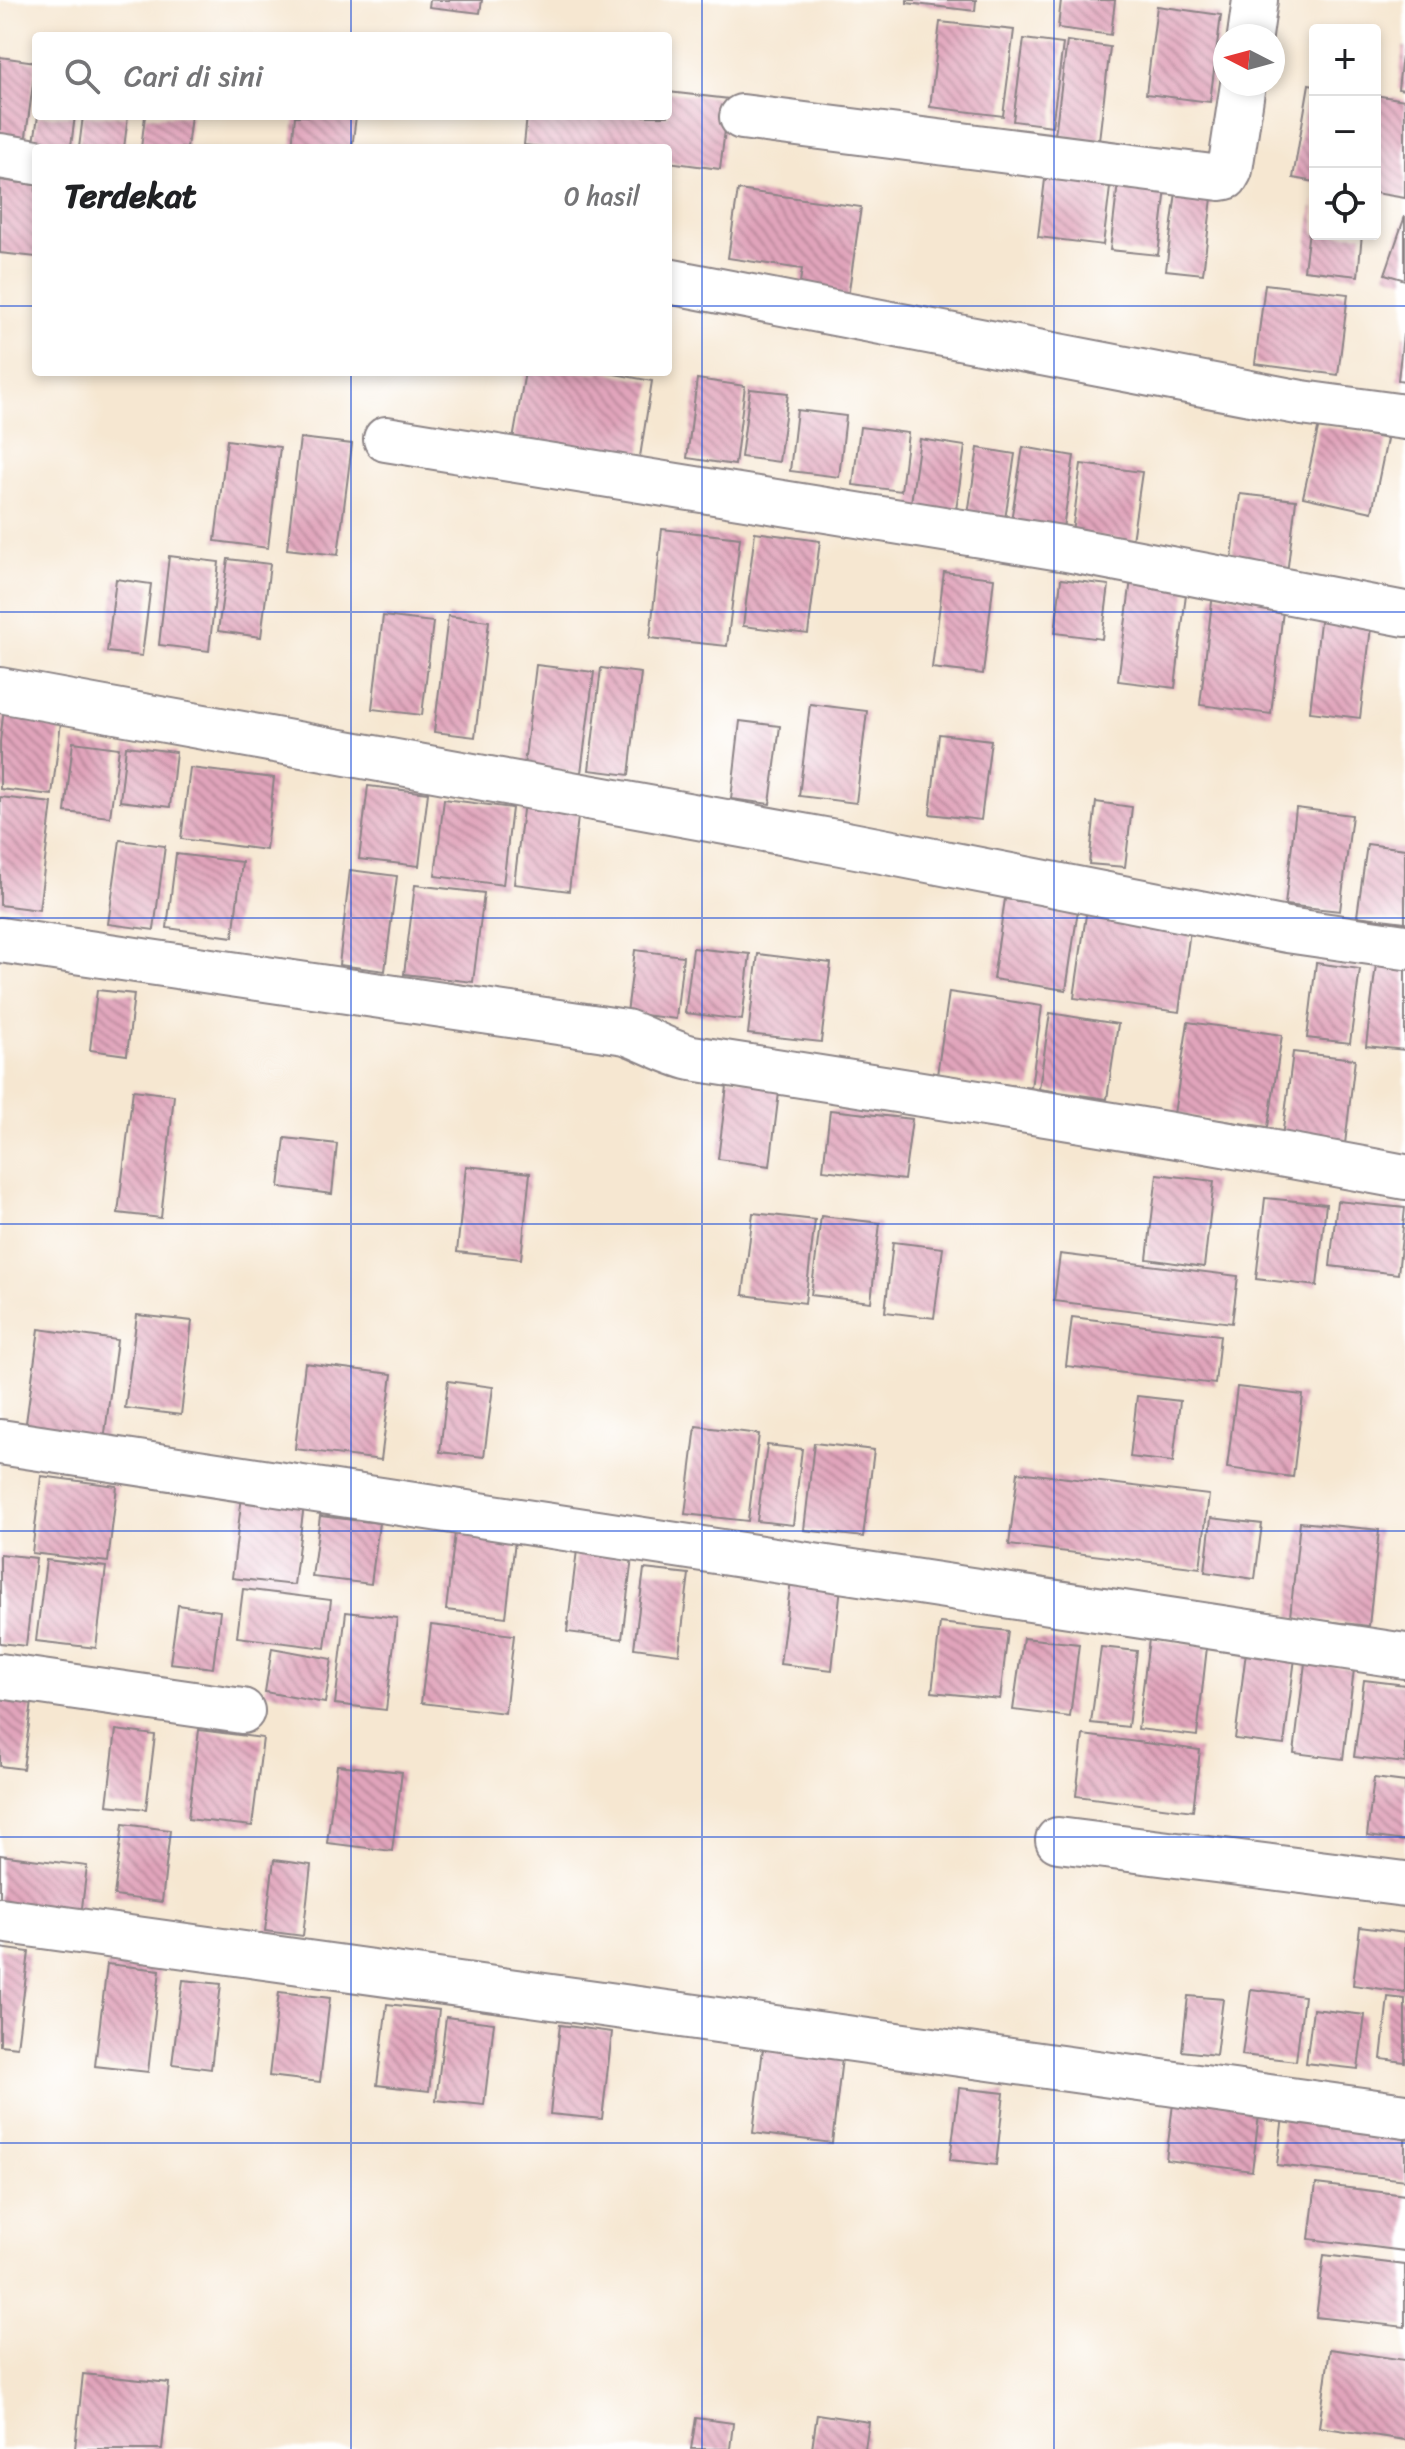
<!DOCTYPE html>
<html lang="id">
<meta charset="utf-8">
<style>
:root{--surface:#fff;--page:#f2f2f2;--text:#202124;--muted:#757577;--line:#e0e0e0}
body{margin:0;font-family:Sriracha,sans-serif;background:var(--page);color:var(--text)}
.controls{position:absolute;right:24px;top:24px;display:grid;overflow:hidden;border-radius:8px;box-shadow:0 4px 12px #0003}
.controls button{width:72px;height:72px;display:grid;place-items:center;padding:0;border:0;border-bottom:2px solid var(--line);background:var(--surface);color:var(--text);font:40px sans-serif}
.compass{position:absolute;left:1213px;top:24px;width:72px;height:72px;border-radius:50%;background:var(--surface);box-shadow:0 4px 12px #0003;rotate:276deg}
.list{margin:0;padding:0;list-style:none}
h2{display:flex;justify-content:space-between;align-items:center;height:104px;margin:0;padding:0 32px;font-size:34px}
h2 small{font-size:26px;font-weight:400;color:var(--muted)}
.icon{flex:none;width:44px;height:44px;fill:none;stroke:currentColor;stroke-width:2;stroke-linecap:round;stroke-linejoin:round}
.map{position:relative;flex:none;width:1405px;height:2449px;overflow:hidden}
.search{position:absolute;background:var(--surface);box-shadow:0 4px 12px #0003;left:32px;top:32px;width:640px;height:88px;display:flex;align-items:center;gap:20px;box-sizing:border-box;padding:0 28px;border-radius:8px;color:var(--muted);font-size:30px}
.panel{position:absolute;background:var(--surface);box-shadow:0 4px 12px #0003;left:32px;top:144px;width:640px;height:232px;border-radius:8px}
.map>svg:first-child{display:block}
.building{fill:url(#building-back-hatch)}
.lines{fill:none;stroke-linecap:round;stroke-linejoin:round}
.street-casing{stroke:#8c8486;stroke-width:48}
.street{stroke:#fff;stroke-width:44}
.grid{fill:none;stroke:#1d4ed8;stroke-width:2;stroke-opacity:0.55}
</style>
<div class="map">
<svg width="1405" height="2449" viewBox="0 0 1405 2449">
<defs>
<pattern id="building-back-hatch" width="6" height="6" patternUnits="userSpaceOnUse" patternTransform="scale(2)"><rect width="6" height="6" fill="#e1a4bb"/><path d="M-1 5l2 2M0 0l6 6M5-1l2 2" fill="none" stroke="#b68599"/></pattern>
</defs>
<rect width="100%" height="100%" fill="#fff"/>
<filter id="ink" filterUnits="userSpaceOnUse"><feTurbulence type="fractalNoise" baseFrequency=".0125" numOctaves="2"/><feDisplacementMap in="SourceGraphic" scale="16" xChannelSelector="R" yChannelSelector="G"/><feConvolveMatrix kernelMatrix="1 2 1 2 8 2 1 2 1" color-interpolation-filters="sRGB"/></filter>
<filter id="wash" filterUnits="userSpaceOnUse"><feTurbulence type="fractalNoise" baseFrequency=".006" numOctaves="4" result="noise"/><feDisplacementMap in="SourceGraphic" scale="32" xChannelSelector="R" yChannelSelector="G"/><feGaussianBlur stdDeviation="1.8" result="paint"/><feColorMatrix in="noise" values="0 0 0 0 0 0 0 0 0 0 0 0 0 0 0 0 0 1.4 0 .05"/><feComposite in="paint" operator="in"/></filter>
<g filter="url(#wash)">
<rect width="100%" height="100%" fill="#f6e7d1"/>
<g id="blocks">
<g class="building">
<path d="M 430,0 L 482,0 L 480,13 L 429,7 Z"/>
<path d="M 907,0 L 976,0 L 975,11 L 907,3 Z"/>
<path d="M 1061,0 L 1115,0 L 1111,35 L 1058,28 Z"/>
<path d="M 1157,6 L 1221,15 L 1210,102 L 1146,94 Z"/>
<path d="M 940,22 L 1014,30 L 1003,116 L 930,107 Z"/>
<path d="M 1024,39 L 1063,44 L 1052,126 L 1013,121 Z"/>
<path d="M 1067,41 L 1110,47 L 1099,140 L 1055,135 Z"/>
<path d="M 1403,47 L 1405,47 L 1405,90 L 1398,89 Z"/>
<path d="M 0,57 L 36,62 L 24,151 L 0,147 Z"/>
<path d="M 1309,84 L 1315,85 L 1315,182 L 1293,178 Z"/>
<path d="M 668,92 L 729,99 L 720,169 L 668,162 L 668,148 L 548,148 L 524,145 L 527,116 L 668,116 Z"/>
<path d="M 1375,95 L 1405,100 L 1405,198 L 1375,193 Z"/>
<path d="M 38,116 L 75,116 L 71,146 L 34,142 Z"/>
<path d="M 83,116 L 128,116 L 124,148 L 79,148 Z"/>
<path d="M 145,116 L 191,116 L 187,148 L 141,148 Z"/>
<path d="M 295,116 L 356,116 L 352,148 L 292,148 Z"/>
<path d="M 1047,163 L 1112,171 L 1103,245 L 1038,237 Z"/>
<path d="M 1119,174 L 1167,180 L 1158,255 L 1110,250 Z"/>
<path d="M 1178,176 L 1214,181 L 1203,274 L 1166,270 Z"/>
<path d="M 0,180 L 36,185 L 36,257 L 0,253 Z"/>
<path d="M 738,190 L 861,207 L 847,304 L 798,296 L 802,269 L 728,258 Z"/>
<path d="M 1313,199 L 1315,234 L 1362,234 L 1358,276 L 1304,270 Z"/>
<path d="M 1405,216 L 1405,280 L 1385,274 Z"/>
<path d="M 1265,284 L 1348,294 L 1338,375 L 1255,364 Z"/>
<path d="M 1403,335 L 1405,335 L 1405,381 L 1398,380 Z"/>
<path d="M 525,372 L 604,372 L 652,381 L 639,463 L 513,440 Z"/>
<path d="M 697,379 L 745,386 L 735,465 L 687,458 Z"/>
<path d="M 750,389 L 788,393 L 779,462 L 741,457 Z"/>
<path d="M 797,410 L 846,416 L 839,477 L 790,471 Z"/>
<path d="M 1319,425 L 1387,439 L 1372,512 L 1303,497 Z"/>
<path d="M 860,427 L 908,433 L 901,491 L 853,485 Z"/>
<path d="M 300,438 L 352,444 L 338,555 L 287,549 Z"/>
<path d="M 920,439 L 965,446 L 955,517 L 910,510 Z"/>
<path d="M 227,440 L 280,447 L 268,548 L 215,541 Z"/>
<path d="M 1023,447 L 1074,456 L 1061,541 L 1009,533 Z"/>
<path d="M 978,448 L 1015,454 L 1004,526 L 967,521 Z"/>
<path d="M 1081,464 L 1142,472 L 1132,541 L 1072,532 Z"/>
<path d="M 1240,494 L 1296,500 L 1286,582 L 1230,574 Z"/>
<path d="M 662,529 L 740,538 L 727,646 L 650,638 Z"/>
<path d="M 755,532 L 820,541 L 808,634 L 743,626 Z"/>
<path d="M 169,556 L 219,562 L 209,651 L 159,645 Z"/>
<path d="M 228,559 L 270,564 L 261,637 L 218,631 Z"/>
<path d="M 944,572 L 994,578 L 983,674 L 932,668 Z"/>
<path d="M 116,579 L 151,584 L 142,656 L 107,652 Z"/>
<path d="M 1061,579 L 1109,585 L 1102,639 L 1055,633 Z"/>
<path d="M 1131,579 L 1187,585 L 1175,688 L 1118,681 Z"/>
<path d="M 1213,593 L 1284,602 L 1271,714 L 1200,705 Z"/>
<path d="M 1321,613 L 1372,619 L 1360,718 L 1310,712 Z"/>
<path d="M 383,616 L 433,622 L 422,715 L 372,709 Z"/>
<path d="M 448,616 L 489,621 L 475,737 L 434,732 Z"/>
<path d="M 536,665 L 594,672 L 581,773 L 524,766 Z"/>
<path d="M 601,668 L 641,673 L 629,775 L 589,770 Z"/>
<path d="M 810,704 L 867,711 L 856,803 L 799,796 Z"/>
<path d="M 4,707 L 62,714 L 52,795 L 0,789 L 0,742 Z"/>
<path d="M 740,721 L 780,726 L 770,804 L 731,799 Z"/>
<path d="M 939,734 L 991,740 L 981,820 L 930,814 Z"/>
<path d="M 73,742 L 119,748 L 110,817 L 65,812 Z"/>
<path d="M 126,746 L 176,752 L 170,807 L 120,801 Z"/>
<path d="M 190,768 L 274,778 L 266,850 L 181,839 Z"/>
<path d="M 368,786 L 428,793 L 419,866 L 359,859 Z"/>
<path d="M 0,797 L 52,803 L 39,910 L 0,905 Z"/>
<path d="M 444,799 L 512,808 L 503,885 L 435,876 Z"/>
<path d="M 524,802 L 579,809 L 569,891 L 514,884 Z"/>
<path d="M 1096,802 L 1132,807 L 1125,867 L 1089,864 Z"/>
<path d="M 1296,808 L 1352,815 L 1340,911 L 1285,905 Z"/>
<path d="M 120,840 L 165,846 L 154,930 L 108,924 Z"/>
<path d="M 1367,844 L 1405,849 L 1405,922 L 1357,916 Z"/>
<path d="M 176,854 L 242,862 L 233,937 L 167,928 Z"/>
<path d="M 350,870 L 397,876 L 385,971 L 339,965 Z"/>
<path d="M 415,885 L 484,893 L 473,982 L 404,974 Z"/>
<path d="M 1005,899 L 1078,910 L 1066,990 L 993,979 Z"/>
<path d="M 1087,908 L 1191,923 L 1179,1012 L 1074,998 Z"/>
<path d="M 693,948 L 750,954 L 742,1020 L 685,1013 Z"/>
<path d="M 635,950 L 683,956 L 676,1019 L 627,1013 Z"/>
<path d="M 758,954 L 831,963 L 821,1042 L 748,1034 Z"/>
<path d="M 1377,956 L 1405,960 L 1405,1050 L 1366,1046 Z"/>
<path d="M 1316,963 L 1360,969 L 1350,1043 L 1307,1038 Z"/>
<path d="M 97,990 L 134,994 L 127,1055 L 90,1050 Z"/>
<path d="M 949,992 L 1042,1006 L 1031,1088 L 937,1075 Z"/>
<path d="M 1050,1013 L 1118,1024 L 1107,1099 L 1039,1089 Z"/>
<path d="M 1188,1022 L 1282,1035 L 1268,1127 L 1174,1114 Z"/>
<path d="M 1293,1052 L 1355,1059 L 1345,1144 L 1282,1137 Z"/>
<path d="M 728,1078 L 780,1084 L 770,1166 L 718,1159 Z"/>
<path d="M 133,1090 L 174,1095 L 161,1218 L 118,1213 Z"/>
<path d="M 830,1110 L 912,1119 L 904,1180 L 823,1170 Z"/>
<path d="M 285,1138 L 337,1144 L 332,1194 L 279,1187 Z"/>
<path d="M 466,1166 L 530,1173 L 521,1259 L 457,1252 Z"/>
<path d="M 1157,1174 L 1214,1181 L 1204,1267 L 1147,1259 Z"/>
<path d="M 1265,1198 L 1326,1204 L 1317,1286 L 1256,1279 Z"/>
<path d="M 1337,1201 L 1405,1208 L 1398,1274 L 1330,1266 Z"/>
<path d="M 753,1213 L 815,1220 L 805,1303 L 743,1295 Z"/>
<path d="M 821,1216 L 880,1223 L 871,1302 L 811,1295 Z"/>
<path d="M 893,1242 L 943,1248 L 934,1318 L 885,1312 Z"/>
<path d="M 1060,1254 L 1238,1276 L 1232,1323 L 1054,1301 Z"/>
<path d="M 137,1315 L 192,1321 L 181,1415 L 125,1408 Z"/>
<path d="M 1072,1317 L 1220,1335 L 1215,1384 L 1066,1366 Z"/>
<path d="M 39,1329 L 117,1340 L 104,1441 L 25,1430 Z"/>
<path d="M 305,1363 L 392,1374 L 381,1460 L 295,1449 Z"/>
<path d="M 448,1381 L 493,1387 L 484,1457 L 440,1452 Z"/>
<path d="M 1237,1387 L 1303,1395 L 1293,1477 L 1227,1468 Z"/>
<path d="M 1137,1396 L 1180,1401 L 1173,1462 L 1130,1457 Z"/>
<path d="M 696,1426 L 759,1434 L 748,1521 L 685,1514 Z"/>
<path d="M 814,1443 L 874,1450 L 863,1537 L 804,1530 Z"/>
<path d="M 767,1445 L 802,1449 L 793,1525 L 757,1521 Z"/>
<path d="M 1018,1472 L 1209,1495 L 1200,1568 L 1009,1545 Z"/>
<path d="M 41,1476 L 117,1486 L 108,1562 L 32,1553 Z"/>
<path d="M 243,1488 L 305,1496 L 294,1585 L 232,1578 Z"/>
<path d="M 320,1516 L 379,1523 L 371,1584 L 312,1577 Z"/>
<path d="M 1211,1518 L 1262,1524 L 1255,1579 L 1205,1572 Z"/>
<path d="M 1300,1522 L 1379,1530 L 1369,1626 L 1290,1617 Z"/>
<path d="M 456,1524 L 516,1532 L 506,1617 L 446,1610 Z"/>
<path d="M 577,1550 L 632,1557 L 622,1639 L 567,1632 Z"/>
<path d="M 0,1554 L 36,1558 L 26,1646 L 0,1643 Z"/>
<path d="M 46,1560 L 106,1567 L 96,1648 L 36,1641 Z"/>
<path d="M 644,1569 L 689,1574 L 679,1654 L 634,1648 Z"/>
<path d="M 791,1580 L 841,1586 L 832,1670 L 780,1664 Z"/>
<path d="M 243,1589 L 331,1600 L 325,1648 L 237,1637 Z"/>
<path d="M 178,1605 L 220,1611 L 213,1668 L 170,1663 Z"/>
<path d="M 346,1612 L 397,1618 L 386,1710 L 335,1704 Z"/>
<path d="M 940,1623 L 1008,1631 L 1000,1699 L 932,1692 Z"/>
<path d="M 431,1625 L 514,1635 L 505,1713 L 421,1703 Z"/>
<path d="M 1023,1638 L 1079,1644 L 1070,1717 L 1013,1710 Z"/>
<path d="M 1149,1639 L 1207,1647 L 1197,1736 L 1138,1729 Z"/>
<path d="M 1247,1644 L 1296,1650 L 1284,1745 L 1235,1739 Z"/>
<path d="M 1101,1647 L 1137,1651 L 1128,1727 L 1091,1723 Z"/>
<path d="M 272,1648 L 332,1659 L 325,1703 L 265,1692 Z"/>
<path d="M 1305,1663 L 1354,1669 L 1343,1759 L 1294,1753 Z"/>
<path d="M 1364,1680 L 1405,1685 L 1405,1763 L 1354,1757 Z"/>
<path d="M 0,1684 L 34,1687 L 23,1769 L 0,1766 Z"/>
<path d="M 116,1730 L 155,1735 L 146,1809 L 107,1805 Z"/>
<path d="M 199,1730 L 263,1738 L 252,1826 L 188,1819 Z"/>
<path d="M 1083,1735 L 1200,1750 L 1193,1811 L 1076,1796 Z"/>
<path d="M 337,1765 L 402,1772 L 392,1851 L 327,1843 Z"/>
<path d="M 1374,1778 L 1405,1782 L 1405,1841 L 1367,1836 Z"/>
<path d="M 123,1824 L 170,1830 L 162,1902 L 114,1896 Z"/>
<path d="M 0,1855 L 87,1866 L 81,1916 L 0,1906 Z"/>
<path d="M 274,1860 L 311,1865 L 303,1936 L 265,1931 Z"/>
<path d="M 1360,1927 L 1405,1933 L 1405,1992 L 1353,1985 Z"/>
<path d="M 0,1948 L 29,1952 L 17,2047 L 0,2045 Z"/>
<path d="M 107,1964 L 160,1970 L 148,2072 L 95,2066 Z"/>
<path d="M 183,1980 L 221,1984 L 211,2069 L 172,2064 Z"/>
<path d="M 1251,1989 L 1304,1996 L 1296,2061 L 1242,2055 Z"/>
<path d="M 279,1992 L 330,1998 L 320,2082 L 269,2076 Z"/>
<path d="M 1188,1996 L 1223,1999 L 1216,2055 L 1182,2051 Z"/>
<path d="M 1388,1997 L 1405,1999 L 1405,2062 L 1381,2059 Z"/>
<path d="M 387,2004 L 439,2010 L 429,2091 L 377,2085 Z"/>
<path d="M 1313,2009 L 1365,2015 L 1358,2069 L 1306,2063 Z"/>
<path d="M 446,2017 L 494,2023 L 484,2105 L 436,2100 Z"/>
<path d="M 560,2025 L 612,2032 L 602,2119 L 550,2114 Z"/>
<path d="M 763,2048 L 842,2058 L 832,2143 L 753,2133 Z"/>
<path d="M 959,2088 L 1004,2093 L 996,2165 L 950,2160 Z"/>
<path d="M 1174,2096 L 1260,2107 L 1252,2171 L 1166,2160 Z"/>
<path d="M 1284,2108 L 1405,2122 L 1405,2180 L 1277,2165 Z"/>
<path d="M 1316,2184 L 1405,2195 L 1405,2251 L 1309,2239 Z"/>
<path d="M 1324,2255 L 1405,2265 L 1405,2327 L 1316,2317 Z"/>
<path d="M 1330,2349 L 1405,2360 L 1405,2440 L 1319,2427 Z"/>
<path d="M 83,2374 L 169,2383 L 162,2449 L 75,2449 Z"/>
<path d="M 817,2414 L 869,2422 L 865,2449 L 812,2449 Z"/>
<path d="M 696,2418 L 733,2423 L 730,2449 L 691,2449 Z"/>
</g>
</g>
</g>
<g filter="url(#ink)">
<use href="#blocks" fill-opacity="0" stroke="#8c8486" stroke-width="2"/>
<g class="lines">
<g class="street-casing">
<g id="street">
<path d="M 1250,36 L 1255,0"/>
<path d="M 742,117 L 1220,178 L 1226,177 L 1230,170 L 1243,84"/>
<path d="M 0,156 L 36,162"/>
<path d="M 668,281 L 1302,403 L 1405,417"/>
<path d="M 386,439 L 1061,548 L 1405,614"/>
<path d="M 0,690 L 841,843 L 1287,930 L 1405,947"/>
<path d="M 0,940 L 626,1032 C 648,1040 669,1053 692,1058 C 930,1095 1168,1132 1405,1177"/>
<path d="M 0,1442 L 1405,1656"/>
<path d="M 0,1676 L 242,1711"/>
<path d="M 1058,1840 L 1405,1884"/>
<path d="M 0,1920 L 1405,2116"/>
</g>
</g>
<use href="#street" class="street"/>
</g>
</g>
<path class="grid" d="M 351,0 L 351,36M 702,0 L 702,2449M 1054,0 L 1054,2449M 351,116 L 351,148M 0,306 L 36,306M 668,306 L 1405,306M 351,372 L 351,2449M 0,612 L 1405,612M 0,918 L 1405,918M 0,1224 L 1405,1224M 0,1531 L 1405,1531M 0,1837 L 1405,1837M 0,2143 L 1405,2143"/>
</svg>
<div class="controls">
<button>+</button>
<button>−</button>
<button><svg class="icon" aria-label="locate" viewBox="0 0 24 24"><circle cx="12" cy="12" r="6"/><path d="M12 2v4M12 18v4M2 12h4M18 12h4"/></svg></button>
</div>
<svg class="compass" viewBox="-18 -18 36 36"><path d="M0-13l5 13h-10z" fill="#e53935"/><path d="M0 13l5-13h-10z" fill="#757577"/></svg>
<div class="search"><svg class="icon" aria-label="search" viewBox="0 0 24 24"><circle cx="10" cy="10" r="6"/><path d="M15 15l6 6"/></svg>Cari di sini</div>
<section class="panel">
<h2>Terdekat<small>0 hasil</small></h2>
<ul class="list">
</ul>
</section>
</div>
